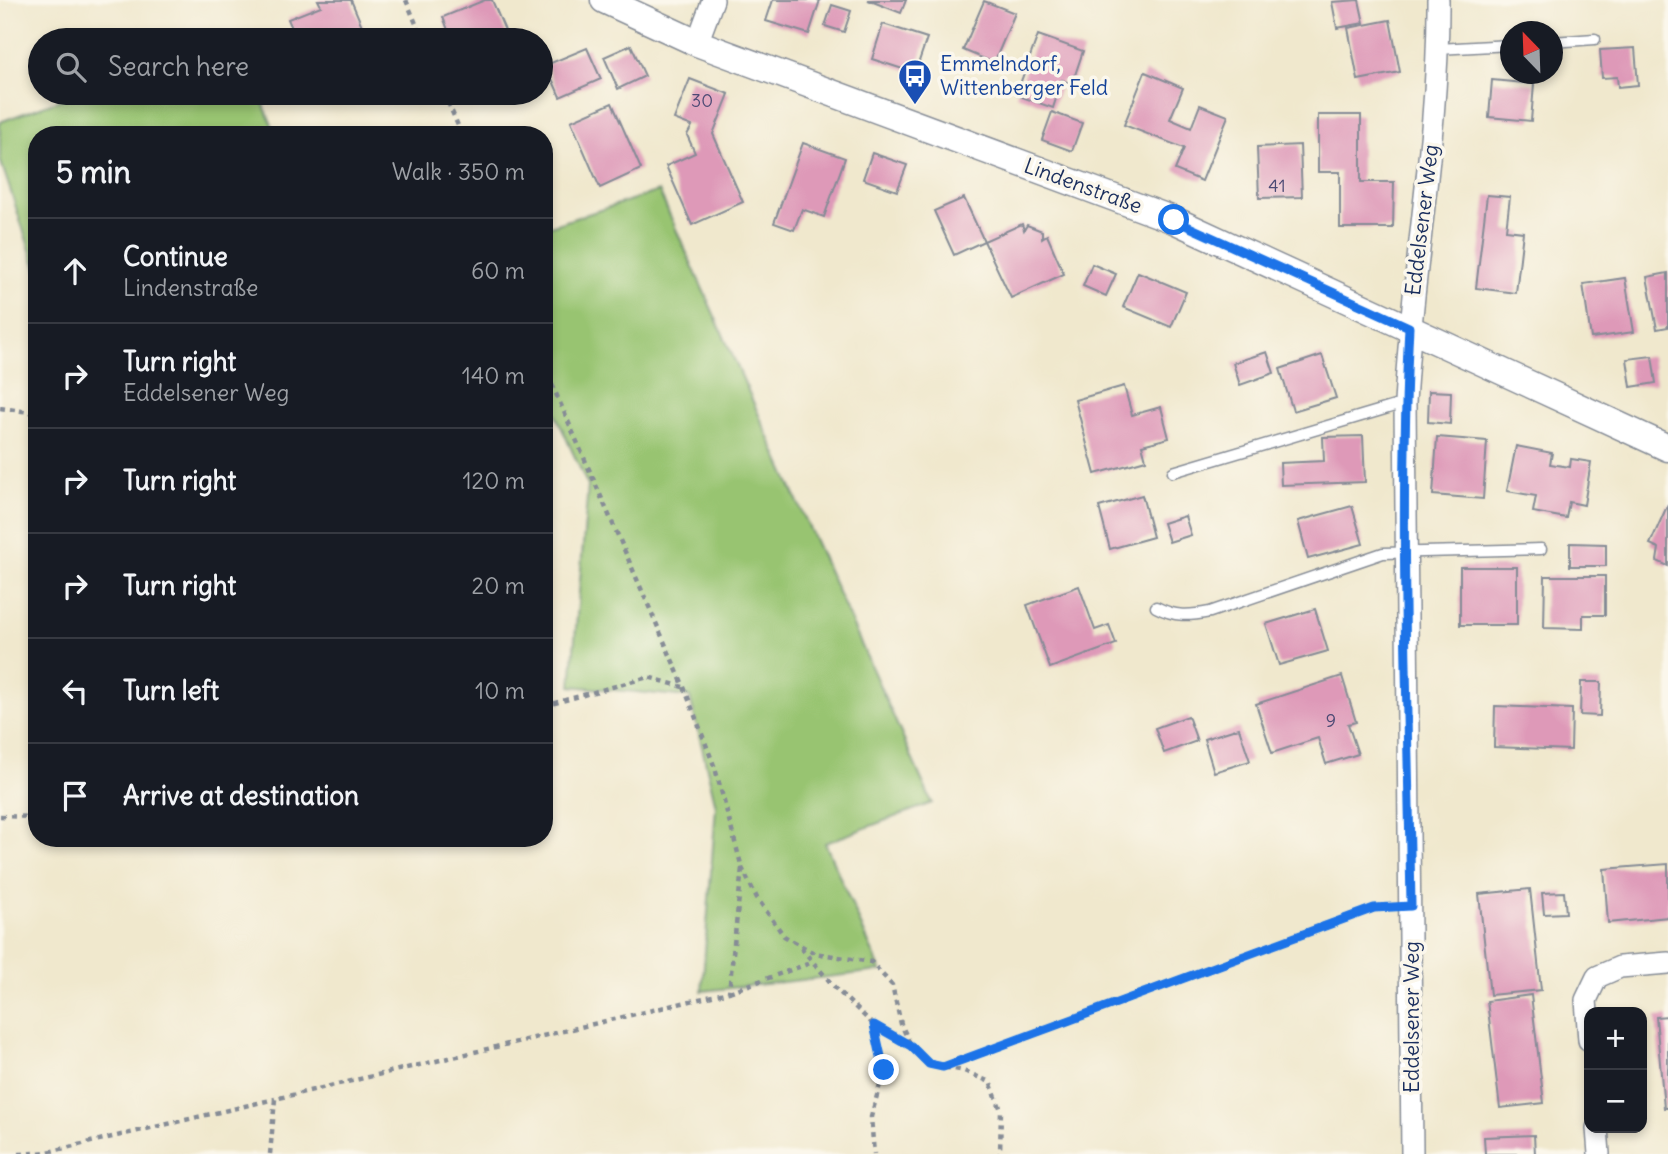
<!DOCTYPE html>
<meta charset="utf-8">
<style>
:root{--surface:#171b24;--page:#242831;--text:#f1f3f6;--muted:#9ea1a6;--line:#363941}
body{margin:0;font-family:Delius,sans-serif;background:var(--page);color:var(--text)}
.controls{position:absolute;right:21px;bottom:21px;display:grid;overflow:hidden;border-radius:14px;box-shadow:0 4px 10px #0003}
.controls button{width:63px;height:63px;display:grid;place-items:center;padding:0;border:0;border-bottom:2px solid var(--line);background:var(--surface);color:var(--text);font:35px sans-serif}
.compass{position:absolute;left:1500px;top:21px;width:63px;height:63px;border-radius:50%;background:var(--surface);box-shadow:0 4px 10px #0003;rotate:337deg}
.stop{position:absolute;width:21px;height:21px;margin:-16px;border:5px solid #1a73e8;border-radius:50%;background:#fff}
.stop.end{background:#1a73e8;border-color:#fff;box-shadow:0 2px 7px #0008}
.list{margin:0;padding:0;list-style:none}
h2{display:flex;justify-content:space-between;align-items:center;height:91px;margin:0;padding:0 28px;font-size:30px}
h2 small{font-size:23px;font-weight:400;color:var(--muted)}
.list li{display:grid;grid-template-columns:46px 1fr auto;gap:21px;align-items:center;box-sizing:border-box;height:105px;padding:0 28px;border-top:2px solid var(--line)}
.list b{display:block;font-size:26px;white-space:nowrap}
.list p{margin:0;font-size:23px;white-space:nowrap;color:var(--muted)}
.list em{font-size:23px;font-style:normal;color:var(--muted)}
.icon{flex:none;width:38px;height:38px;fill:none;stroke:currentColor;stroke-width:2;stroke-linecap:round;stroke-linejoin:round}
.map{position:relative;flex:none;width:1668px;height:1154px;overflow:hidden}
.search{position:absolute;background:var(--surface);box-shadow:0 4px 10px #0003;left:28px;top:28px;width:525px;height:77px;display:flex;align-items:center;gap:18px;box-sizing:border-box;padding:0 24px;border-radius:38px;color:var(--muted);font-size:26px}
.panel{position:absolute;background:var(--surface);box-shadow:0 4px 10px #0003;left:28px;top:126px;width:525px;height:721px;border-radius:28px}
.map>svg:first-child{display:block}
.green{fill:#98c471;stroke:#5a7a68;stroke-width:2}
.building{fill:#de99b8}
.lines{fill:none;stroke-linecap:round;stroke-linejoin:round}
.service-casing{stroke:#868c96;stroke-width:13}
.minor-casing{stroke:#868c96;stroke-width:24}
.tertiary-casing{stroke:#868c96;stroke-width:29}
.path{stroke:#868c96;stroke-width:4.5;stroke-dasharray:5 5;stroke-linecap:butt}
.service{stroke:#fff;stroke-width:10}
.minor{stroke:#fff;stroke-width:21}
.tertiary{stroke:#fff;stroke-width:26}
.route{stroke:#1a73e8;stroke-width:9}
.labels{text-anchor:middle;stroke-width:7;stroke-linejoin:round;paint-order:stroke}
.number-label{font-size:18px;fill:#4c4a74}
.transit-label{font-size:21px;fill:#164399;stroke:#fbf7ec;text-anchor:start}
.street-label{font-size:21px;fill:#1b2f5e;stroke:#fbf7ec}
</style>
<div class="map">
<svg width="1668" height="1154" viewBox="0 0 1668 1154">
<rect width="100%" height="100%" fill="#fbf7ec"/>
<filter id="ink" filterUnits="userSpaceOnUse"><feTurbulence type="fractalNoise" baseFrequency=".0143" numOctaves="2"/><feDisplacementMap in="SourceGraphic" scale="14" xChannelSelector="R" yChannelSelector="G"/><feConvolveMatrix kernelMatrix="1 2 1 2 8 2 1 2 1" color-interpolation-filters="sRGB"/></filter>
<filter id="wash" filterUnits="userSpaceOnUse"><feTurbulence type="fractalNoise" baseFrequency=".00686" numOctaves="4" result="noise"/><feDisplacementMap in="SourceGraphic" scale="28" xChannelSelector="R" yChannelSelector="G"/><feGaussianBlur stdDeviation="1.57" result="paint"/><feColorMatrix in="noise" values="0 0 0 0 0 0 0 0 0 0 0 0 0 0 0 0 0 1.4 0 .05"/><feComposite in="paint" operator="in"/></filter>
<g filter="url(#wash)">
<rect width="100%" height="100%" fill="#f0e8cd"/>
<g class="green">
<path d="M 78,93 L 259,93 L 276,135 L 37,135 L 37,271 L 0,159 L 0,122 Z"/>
<path d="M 659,191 L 932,803 L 825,843 L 881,971 L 702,991 L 716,806 L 690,697 L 571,686 L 588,486 L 544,389 L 544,228 Z"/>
</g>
<g id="blocks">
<g class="building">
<path d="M 318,0 L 351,0 L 368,40 L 324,40 L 323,36 L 297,40 L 288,19 L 321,6 Z"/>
<path d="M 485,0 L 492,0 L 509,40 L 452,40 L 443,17 Z"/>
<path d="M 773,0 L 820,0 L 809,34 L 766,21 Z"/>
<path d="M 868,0 L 906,0 L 901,13 Z"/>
<path d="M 1359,0 L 1364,23 L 1337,28 L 1332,2 Z"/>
<path d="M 984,1 L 1015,13 L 994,63 L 963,50 Z"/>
<path d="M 832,5 L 851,11 L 844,32 L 825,26 Z"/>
<path d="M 1390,20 L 1400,72 L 1358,80 L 1348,28 Z"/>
<path d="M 883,24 L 927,38 L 915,73 L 872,59 Z"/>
<path d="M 1038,35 L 1083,51 L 1072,84 L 1062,80 L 1053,108 L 1016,95 Z"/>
<path d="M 631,45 L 645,76 L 618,89 L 604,57 Z"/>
<path d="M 587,48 L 601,79 L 560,97 L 546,65 Z"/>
<path d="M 1635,48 L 1638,85 L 1618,87 L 1617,77 L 1602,78 L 1600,50 Z"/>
<path d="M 1145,72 L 1183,88 L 1170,119 L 1191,128 L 1200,105 L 1228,116 L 1202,181 L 1175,170 L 1184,148 L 1124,125 Z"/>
<path d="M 690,79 L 729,94 L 713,134 L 743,202 L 692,225 L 666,166 L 695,153 L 687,135 L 692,126 L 674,119 Z"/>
<path d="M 1492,80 L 1534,84 L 1531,121 L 1489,117 Z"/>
<path d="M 612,103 L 641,169 L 600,188 L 571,121 Z"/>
<path d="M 1052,112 L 1082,123 L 1072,151 L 1042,140 Z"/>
<path d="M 1318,115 L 1361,115 L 1361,182 L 1394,182 L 1393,228 L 1340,228 L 1340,172 L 1318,172 Z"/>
<path d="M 803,143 L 845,158 L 824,217 L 802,209 L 794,230 L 774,223 Z"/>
<path d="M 1300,145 L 1302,197 L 1259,198 L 1257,147 Z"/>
<path d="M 872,153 L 907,165 L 897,191 L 863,179 Z"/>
<path d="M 1487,195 L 1510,197 L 1506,230 L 1523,232 L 1516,293 L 1476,288 Z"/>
<path d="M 964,198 L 984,241 L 954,255 L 934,211 Z"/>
<path d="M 1022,224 L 1024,230 L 1027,225 L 1042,231 L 1042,238 L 1047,235 L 1064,274 L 1011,298 L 984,241 Z"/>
<path d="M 1092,264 L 1116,274 L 1106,296 L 1083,286 Z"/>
<path d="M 1138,272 L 1186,292 L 1171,327 L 1123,307 Z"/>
<path d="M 1668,273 L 1668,327 L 1657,329 L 1647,277 Z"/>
<path d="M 1625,278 L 1634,332 L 1591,338 L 1583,284 Z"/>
<path d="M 1267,352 L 1274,373 L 1240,385 L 1233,363 Z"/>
<path d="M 1322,355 L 1336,398 L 1293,411 L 1280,369 Z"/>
<path d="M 1652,356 L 1656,383 L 1631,387 L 1627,359 Z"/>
<path d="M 1124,386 L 1132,415 L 1161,407 L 1169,438 L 1142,445 L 1146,460 L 1095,474 L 1075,400 Z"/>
<path d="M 1429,391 L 1451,392 L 1450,424 L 1428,422 Z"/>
<path d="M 1363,436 L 1365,482 L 1281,485 L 1280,463 L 1324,461 L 1323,437 Z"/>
<path d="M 1437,437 L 1487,441 L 1483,499 L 1433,495 Z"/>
<path d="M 1516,446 L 1552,453 L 1550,464 L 1570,467 L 1571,459 L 1591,462 L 1584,505 L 1569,502 L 1566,518 L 1533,512 L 1536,496 L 1507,491 Z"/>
<path d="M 1142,495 L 1153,537 L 1110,549 L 1099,507 Z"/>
<path d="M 1668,504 L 1668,566 L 1657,561 L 1659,548 L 1650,544 Z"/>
<path d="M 1352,506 L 1363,544 L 1308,559 L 1298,521 Z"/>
<path d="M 1185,516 L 1191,535 L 1169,542 L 1163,523 Z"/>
<path d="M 1570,543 L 1606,544 L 1606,566 L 1570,566 Z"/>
<rect x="1460" y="567" width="57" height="58"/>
<path d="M 1545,576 L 1605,576 L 1605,615 L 1583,615 L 1583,629 L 1544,628 Z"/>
<path d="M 1079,586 L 1095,630 L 1109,625 L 1116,644 L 1050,668 L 1027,605 Z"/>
<path d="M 1315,609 L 1328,651 L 1279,665 L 1266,624 Z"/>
<path d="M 1342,676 L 1356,722 L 1348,724 L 1358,754 L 1326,764 L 1318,738 L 1272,753 L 1256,704 Z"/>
<path d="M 1581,682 L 1601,682 L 1600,716 L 1580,715 Z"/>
<path d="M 1495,706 L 1572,709 L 1571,750 L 1494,747 Z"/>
<path d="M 1188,716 L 1197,741 L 1164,753 L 1155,728 Z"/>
<path d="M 1239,728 L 1250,761 L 1214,772 L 1204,739 Z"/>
<path d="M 1668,864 L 1668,917 L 1608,923 L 1604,869 Z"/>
<path d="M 1530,889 L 1541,990 L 1490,995 L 1479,894 Z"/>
<path d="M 1564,892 L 1566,913 L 1544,914 L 1542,893 Z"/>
<path d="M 1531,995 L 1544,1103 L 1500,1108 L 1487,1001 Z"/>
<path d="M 1668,1016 L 1668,1108 L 1664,1108 L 1656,1017 Z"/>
<path d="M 1534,1135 L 1535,1154 L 1485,1154 L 1484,1137 Z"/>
</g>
</g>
</g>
<g filter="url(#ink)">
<use href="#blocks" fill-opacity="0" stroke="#868c96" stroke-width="2"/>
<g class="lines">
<g class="service-casing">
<g id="service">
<path d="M 1552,42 L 1595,39"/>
<path d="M 1438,49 L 1510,45"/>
<path d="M 1173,472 L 1405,403"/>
<path d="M 1156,607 C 1175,617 1189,616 1210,612 L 1383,553 L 1541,549"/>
</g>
</g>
<g class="minor-casing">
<g id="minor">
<path d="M 697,43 L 713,0"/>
<path d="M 1589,1040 L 1586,1000 L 1597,977 L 1620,967 L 1668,963"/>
<path d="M 1597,1128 L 1599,1154"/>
<path d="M 1412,1154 L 1405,403 C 1412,268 1439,135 1438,0"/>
</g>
</g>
<g class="tertiary-casing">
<path id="tertiary" d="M 604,0 L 697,43 L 1174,220 L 1668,448"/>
</g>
<g class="path">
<path d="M 406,0 L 423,40"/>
<path d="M 444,93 L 462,135"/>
<path d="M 544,366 L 684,687 L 715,768 L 742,868 L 757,898 L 784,936 L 814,953 L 871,962 L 892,985 L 901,1024 L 911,1046 L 929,1064 L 964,1071 L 990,1082 L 1001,1110 L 1000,1154"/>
<path d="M 0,408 L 37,413"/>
<path d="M 544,706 L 648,677 L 683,687"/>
<path d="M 0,816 L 37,817"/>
<path d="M 801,948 L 837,990 L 874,1025 L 911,1045"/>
<path d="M 729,992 L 813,962"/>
<path d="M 874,1026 L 884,1070 L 871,1117 L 874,1154"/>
<path d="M 944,1067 C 1088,1016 1230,959 1374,908 L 1386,907"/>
<path d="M 19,1154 L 48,1152 L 275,1099"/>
<path d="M 270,1154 L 275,1099 L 729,992 L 742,868"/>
</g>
<use href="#service" class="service"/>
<use href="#minor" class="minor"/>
<use href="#tertiary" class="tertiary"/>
</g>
</g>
<g class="lines" filter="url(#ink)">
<path class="route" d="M 884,1070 L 874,1025 L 911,1046 L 929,1064 L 943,1067 L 1374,908 L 1411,906 C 1408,714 1399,520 1409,327 L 1174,220"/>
</g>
<defs>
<g id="bus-pin" transform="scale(1.75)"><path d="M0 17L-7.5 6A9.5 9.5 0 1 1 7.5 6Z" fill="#1a4fb4" stroke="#fbf7ec"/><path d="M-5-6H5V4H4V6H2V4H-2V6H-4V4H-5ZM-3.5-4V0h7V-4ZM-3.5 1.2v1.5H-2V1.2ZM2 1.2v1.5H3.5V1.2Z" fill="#fff"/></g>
</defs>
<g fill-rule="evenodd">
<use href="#bus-pin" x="915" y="76"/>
</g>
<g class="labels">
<g class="number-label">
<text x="702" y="107">30</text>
<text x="1277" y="192">41</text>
<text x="1331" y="727">9</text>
</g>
<g class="transit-label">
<text x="940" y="71">Emmelndorf,<tspan x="940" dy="24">Wittenberger Feld</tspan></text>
</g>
<g class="street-label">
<text transform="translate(1083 186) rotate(20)" y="7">Lindenstraße</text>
<text transform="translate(1422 220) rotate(-83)" y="7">Eddelsener Weg</text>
<text transform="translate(1412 1017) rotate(-90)" y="7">Eddelsener Weg</text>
</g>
</g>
</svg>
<div class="controls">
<button>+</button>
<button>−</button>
</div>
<svg class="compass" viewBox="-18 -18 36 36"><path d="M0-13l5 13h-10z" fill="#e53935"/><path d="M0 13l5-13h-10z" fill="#9ea1a6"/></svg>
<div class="stop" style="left:1174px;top:220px"></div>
<div class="stop end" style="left:884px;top:1070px"></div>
<div class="search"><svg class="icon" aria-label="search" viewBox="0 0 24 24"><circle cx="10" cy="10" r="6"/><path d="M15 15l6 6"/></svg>Search here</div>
<section class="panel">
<h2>5 min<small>Walk · 350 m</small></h2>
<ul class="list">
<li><svg class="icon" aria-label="ahead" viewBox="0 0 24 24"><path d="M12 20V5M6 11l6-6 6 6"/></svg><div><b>Continue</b><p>Lindenstraße</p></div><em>60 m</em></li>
<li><svg class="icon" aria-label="right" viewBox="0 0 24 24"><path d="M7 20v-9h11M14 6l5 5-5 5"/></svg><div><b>Turn right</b><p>Eddelsener Weg</p></div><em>140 m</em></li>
<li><svg class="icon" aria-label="right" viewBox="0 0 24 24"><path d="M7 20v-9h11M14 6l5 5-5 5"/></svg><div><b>Turn right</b></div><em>120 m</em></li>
<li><svg class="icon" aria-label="right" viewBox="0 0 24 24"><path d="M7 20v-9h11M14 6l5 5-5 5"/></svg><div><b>Turn right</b></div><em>20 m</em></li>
<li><svg class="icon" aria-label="left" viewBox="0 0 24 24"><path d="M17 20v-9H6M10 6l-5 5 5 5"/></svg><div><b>Turn left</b></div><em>10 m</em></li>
<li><svg class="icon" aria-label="arrive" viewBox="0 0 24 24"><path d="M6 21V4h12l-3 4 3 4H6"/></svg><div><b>Arrive at destination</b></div></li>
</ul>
</section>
</div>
